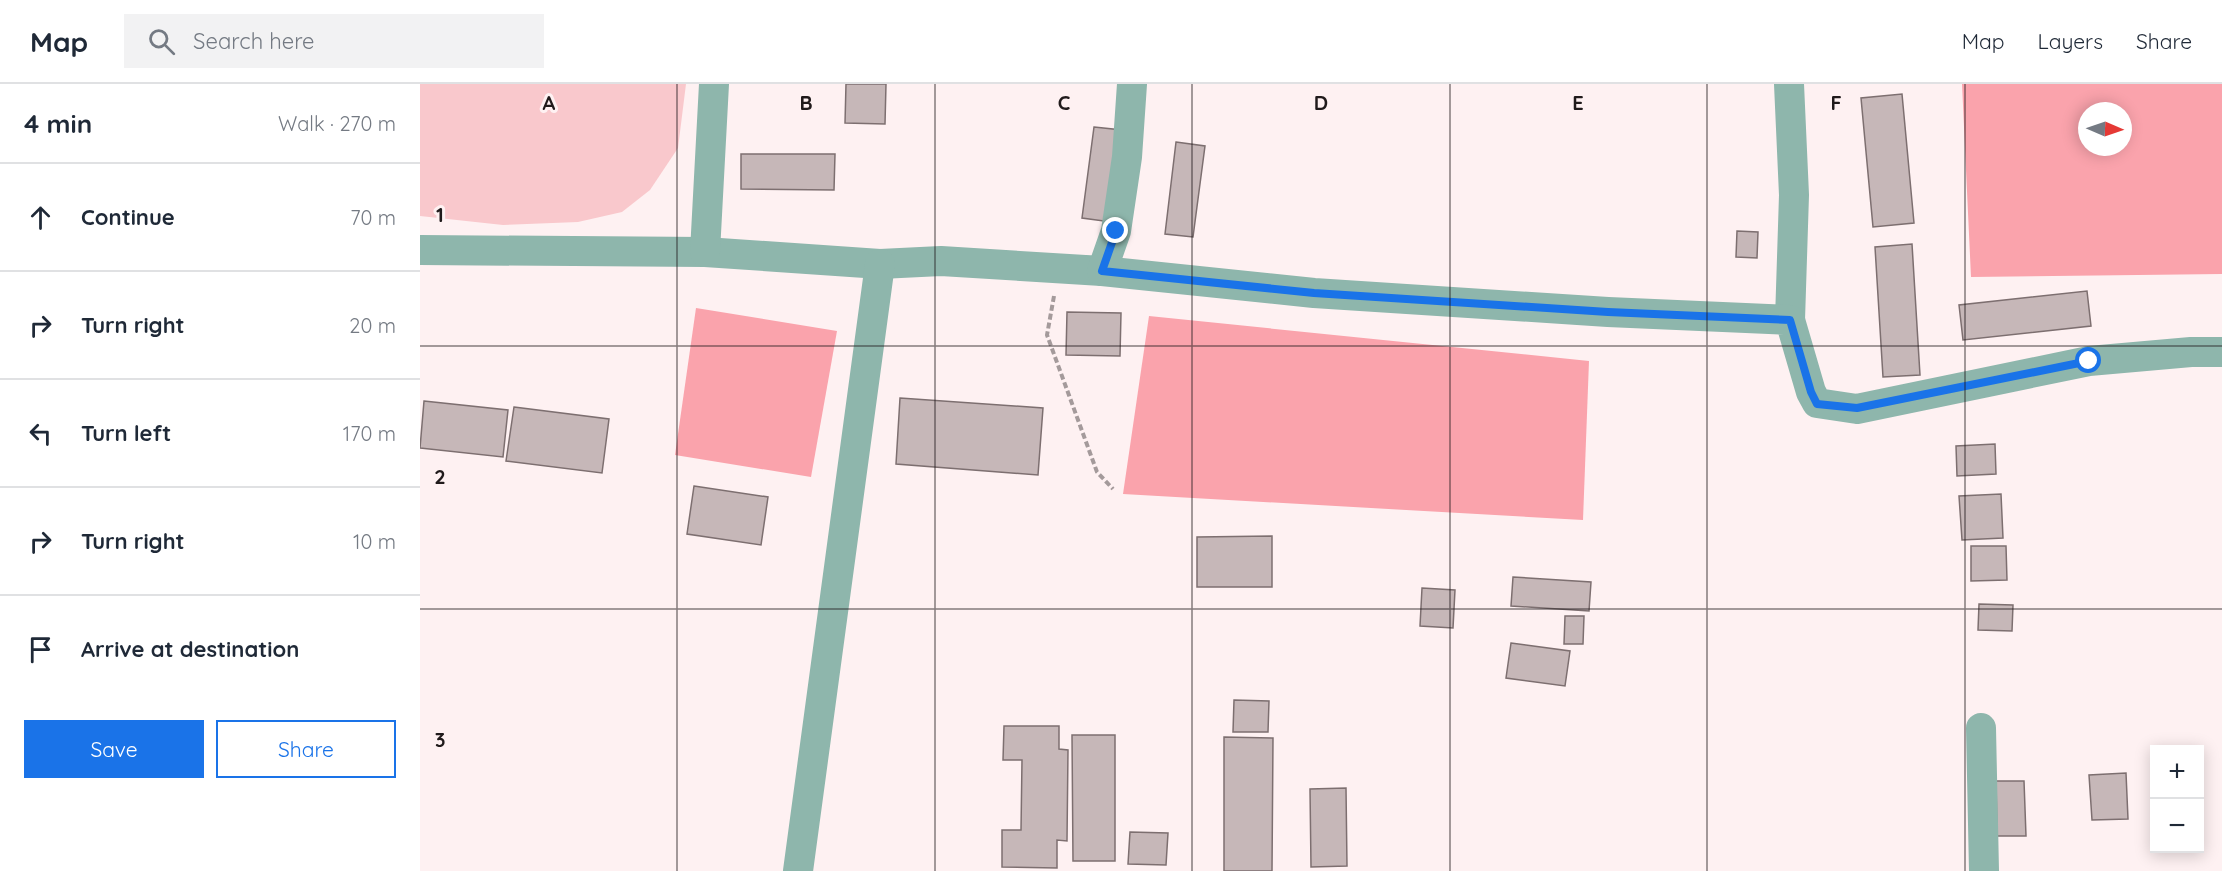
<!DOCTYPE html>
<meta charset="utf-8">
<style>
:root{--surface:#fff;--page:#f2f2f3;--text:#1f2937;--muted:#747a83;--line:#e0e1e3;--accent:#1a73e8}
body{margin:0;font-family:Quicksand,sans-serif;background:var(--page);color:var(--text)}
.controls{position:absolute;right:18px;bottom:18px;display:grid;overflow:hidden;border-radius:0px;box-shadow:0 3px 15px #0003}
.controls button{width:54px;height:54px;display:grid;place-items:center;padding:0;border:0;border-bottom:2px solid var(--line);background:var(--surface);color:var(--text);font:30px sans-serif}
.compass{position:absolute;left:1658px;top:18px;width:54px;height:54px;border-radius:50%;background:var(--surface);box-shadow:0 3px 15px #0003;rotate:92deg}
.stop{position:absolute;width:18px;height:18px;margin:-14px;border:4px solid #1a73e8;border-radius:50%;background:#fff}
.stop.end{background:#1a73e8;border-color:#fff;box-shadow:0 2px 6px #0008}
.list{margin:0;padding:0;list-style:none}
h2{display:flex;justify-content:space-between;align-items:center;height:78px;margin:0;padding:0 24px;font-size:26px}
h2 small{font-size:20px;font-weight:400;color:var(--muted)}
.list li{display:grid;grid-template-columns:39px 1fr auto;gap:18px;align-items:center;box-sizing:border-box;height:108px;padding:0 24px;border-top:2px solid var(--line)}
.list b{display:block;font-size:22px;white-space:nowrap}
.list em{font-size:20px;font-style:normal;color:var(--muted)}
.actions{display:flex;gap:12px;padding:18px 24px}
.actions a{flex:1;padding:14px 0;border:2px solid var(--accent);border-radius:0px;text-align:center;font-size:21px;color:var(--accent)}
.actions .main{background:var(--accent);color:#fff}
.icon{flex:none;width:33px;height:33px;fill:none;stroke:currentColor;stroke-width:2;stroke-linecap:round;stroke-linejoin:round}
.map{position:relative;flex:none;width:1802px;height:787px;overflow:hidden}
header{display:flex;align-items:center;gap:36px;box-sizing:border-box;height:84px;padding:0 30px;background:var(--surface);border-bottom:2px solid var(--line)}
header strong{font-size:28px}
nav{display:flex;gap:33px;margin-inline-start:auto;font-size:21px}
.search{width:420px;height:54px;background:var(--page);display:flex;align-items:center;gap:15px;box-sizing:border-box;padding:0 21px;border-radius:0px;color:var(--muted);font-size:22px}
main{display:flex}
aside{flex:1;background:var(--surface)}
.map>svg:first-child{display:block}
.green{fill:#f9c8cc}
.water{fill:#faa3ac;fill-rule:evenodd}
.building{fill:#c6b7b8;stroke:#7d6f70;stroke-width:1.5}
.lines{fill:none;stroke-linecap:round;stroke-linejoin:round}
.path{stroke:#a49a9b;stroke-width:4;stroke-dasharray:6 3;stroke-linecap:butt}
.minor{stroke:#8eb6ac;stroke-width:30}
.route{stroke:#1a73e8;stroke-width:8}
.grid{fill:none;stroke:#201a1b;stroke-width:1.5;stroke-opacity:0.55}
.grid-label{font-size:20px;text-anchor:middle;font-weight:bold;fill:#201a1b;stroke:#fef1f2;stroke-width:6;stroke-linejoin:round;paint-order:stroke}
</style>
<header>
<strong>Map</strong>
<div class="search"><svg class="icon" aria-label="search" viewBox="0 0 24 24"><circle cx="10" cy="10" r="6"/><path d="M15 15l6 6"/></svg>Search here</div>
<nav><a>Map</a><a>Layers</a><a>Share</a></nav>
</header>
<main>
<aside>
<h2>4 min<small>Walk · 270 m</small></h2>
<ul class="list">
<li><svg class="icon" aria-label="ahead" viewBox="0 0 24 24"><path d="M12 20V5M6 11l6-6 6 6"/></svg><div><b>Continue</b></div><em>70 m</em></li>
<li><svg class="icon" aria-label="right" viewBox="0 0 24 24"><path d="M7 20v-9h11M14 6l5 5-5 5"/></svg><div><b>Turn right</b></div><em>20 m</em></li>
<li><svg class="icon" aria-label="left" viewBox="0 0 24 24"><path d="M17 20v-9H6M10 6l-5 5 5 5"/></svg><div><b>Turn left</b></div><em>170 m</em></li>
<li><svg class="icon" aria-label="right" viewBox="0 0 24 24"><path d="M7 20v-9h11M14 6l5 5-5 5"/></svg><div><b>Turn right</b></div><em>10 m</em></li>
<li><svg class="icon" aria-label="arrive" viewBox="0 0 24 24"><path d="M6 21V4h12l-3 4 3 4H6"/></svg><div><b>Arrive at destination</b></div></li>
</ul>
<div class="actions"><a class="main">Save</a><a>Share</a></div>
</aside>
<div class="map">
<svg width="1802" height="787" viewBox="0 0 1802 787">
<rect width="100%" height="100%" fill="#fef1f2"/>
<path class="green" d="M 0,0 L 266,0 L 258,64 L 230,106 L 202,128 L 158,138 L 83,141 L 0,132 Z"/>
<g class="water">
<path d="M 1542,0 L 1802,0 L 1802,190 L 1551,193 ZM 1667,27 L 1703,27 L 1703,63 L 1667,63 Z"/>
<path d="M 276,224 L 417,247 L 391,393 L 255,371 Z"/>
<path d="M 729,232 L 1169,277 L 1163,436 L 703,410 Z"/>
</g>
<g class="building">
<path d="M 426,0 L 466,0 L 465,40 L 425,39 Z"/>
<path d="M 1482,10 L 1494,139 L 1453,143 L 1441,14 Z"/>
<path d="M 674,43 L 702,46 L 691,138 L 662,134 Z"/>
<path d="M 756,58 L 785,62 L 773,153 L 745,150 Z"/>
<path d="M 321,70 L 415,70 L 414,106 L 321,105 Z"/>
<path d="M 1317,147 L 1338,148 L 1337,174 L 1316,173 Z"/>
<path d="M 1492,160 L 1500,291 L 1463,293 L 1455,163 Z"/>
<path d="M 1667,207 L 1671,242 L 1543,256 L 1539,221 Z"/>
<path d="M 647,228 L 701,229 L 700,272 L 646,271 Z"/>
<path d="M 480,314 L 623,324 L 618,391 L 476,380 Z"/>
<path d="M 4,317 L 88,326 L 83,373 L 0,364 Z"/>
<path d="M 94,323 L 189,335 L 182,389 L 86,377 Z"/>
<path d="M 1575,360 L 1576,390 L 1537,392 L 1536,362 Z"/>
<path d="M 274,402 L 348,413 L 341,461 L 267,450 Z"/>
<path d="M 1581,410 L 1583,454 L 1542,456 L 1539,412 Z"/>
<path d="M 852,452 L 852,503 L 777,503 L 777,453 Z"/>
<path d="M 1551,462 L 1586,462 L 1587,496 L 1551,497 Z"/>
<path d="M 1093,493 L 1171,498 L 1169,527 L 1091,522 Z"/>
<path d="M 1002,504 L 1035,506 L 1033,544 L 1000,542 Z"/>
<path d="M 1559,520 L 1593,521 L 1592,547 L 1558,546 Z"/>
<path d="M 1145,532 L 1164,532 L 1163,560 L 1144,560 Z"/>
<path d="M 1091,559 L 1150,567 L 1145,602 L 1086,594 Z"/>
<path d="M 814,616 L 849,617 L 848,648 L 813,648 Z"/>
<path d="M 584,642 L 639,642 L 639,665 L 648,666 L 647,757 L 637,756 L 637,784 L 582,783 L 582,746 L 601,746 L 602,676 L 583,676 Z"/>
<path d="M 652,651 L 695,651 L 695,777 L 653,777 Z"/>
<path d="M 804,653 L 853,654 L 852,787 L 804,787 Z"/>
<path d="M 1706,689 L 1708,735 L 1672,736 L 1669,691 Z"/>
<path d="M 1576,697 L 1604,697 L 1606,752 L 1577,752 Z"/>
<path d="M 926,704 L 927,782 L 891,783 L 890,705 Z"/>
<path d="M 710,748 L 748,749 L 746,781 L 708,780 Z"/>
</g>
<g class="lines">
<path class="path" d="M 634,212 L 627,251 L 677,388 L 693,405"/>
<g class="minor">
<path d="M 1369,0 L 1374,111 L 1370,236"/>
<path d="M 0,166 L 285,168 L 460,180 L 521,177 L 682,187 L 894,209 L 1188,228 L 1370,236 L 1391,308 L 1397,319 L 1437,325 L 1669,277 L 1771,268 L 1802,268"/>
<path d="M 285,168 L 294,0"/>
<path d="M 682,187 L 696,147 L 707,73 L 712,0"/>
<path d="M 1561,644 L 1564,787"/>
<path d="M 378,787 L 460,180"/>
</g>
</g>
<g class="lines">
<path class="route" d="M 696,147 L 682,187 L 894,209 L 1188,228 L 1370,236 L 1391,308 L 1397,320 L 1437,324 L 1669,277"/>
</g>
<path class="grid" d="M 257,0 L 257,787M 515,0 L 515,787M 772,0 L 772,787M 1030,0 L 1030,787M 1287,0 L 1287,787M 1545,0 L 1545,787M 0,262 L 1802,262M 0,525 L 1802,525"/>
<g class="grid-label">
<text x="129" y="26">A</text>
<text x="386" y="26">B</text>
<text x="644" y="26">C</text>
<text x="901" y="26">D</text>
<text x="1158" y="26">E</text>
<text x="1416" y="26">F</text>
<text x="20" y="138">1</text>
<text x="20" y="400">2</text>
<text x="20" y="663">3</text>
</g>
</svg>
<div class="controls">
<button>+</button>
<button>−</button>
</div>
<svg class="compass" viewBox="-18 -18 36 36"><path d="M0-13l5 13h-10z" fill="#e53935"/><path d="M0 13l5-13h-10z" fill="#747a83"/></svg>
<div class="stop" style="left:1669px;top:277px"></div>
<div class="stop end" style="left:696px;top:147px"></div>
</div>
</main>
